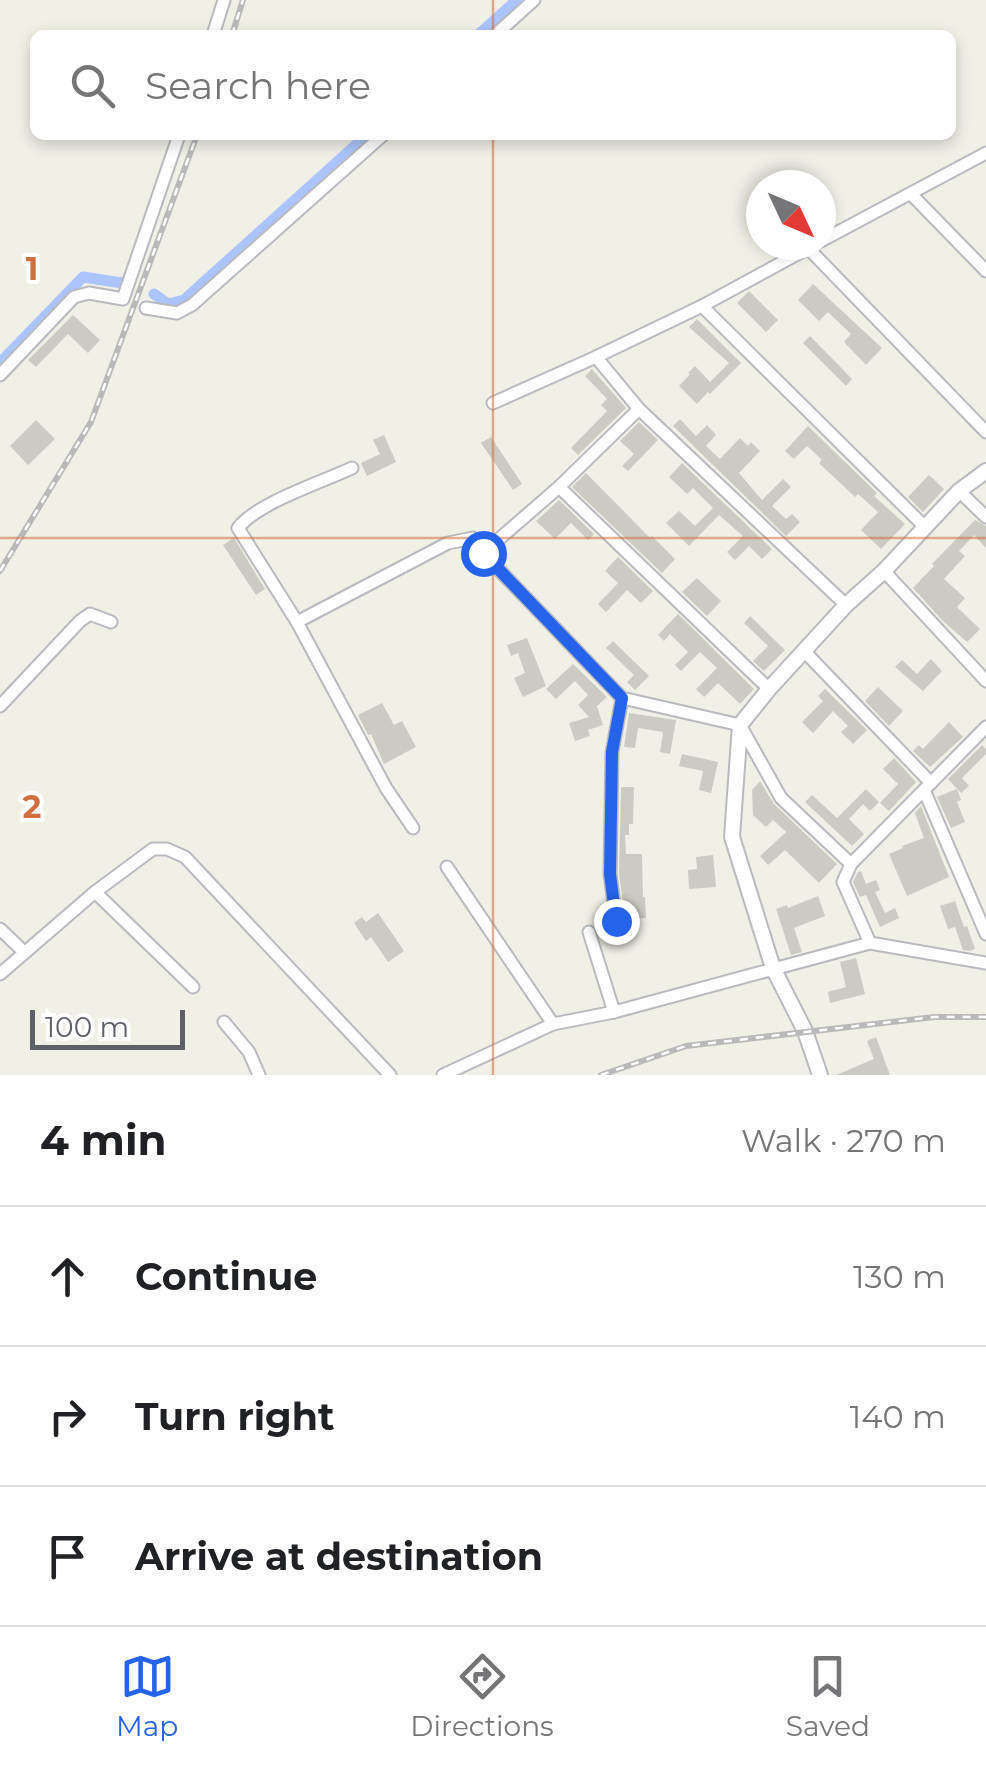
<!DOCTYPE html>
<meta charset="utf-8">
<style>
:root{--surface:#fff;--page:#f6f6f6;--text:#202124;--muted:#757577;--line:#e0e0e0;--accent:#2563eb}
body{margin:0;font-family:Montserrat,sans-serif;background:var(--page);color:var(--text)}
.compass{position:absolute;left:746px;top:170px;width:90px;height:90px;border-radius:50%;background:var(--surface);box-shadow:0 5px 15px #0003;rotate:134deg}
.scale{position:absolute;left:30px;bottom:25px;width:155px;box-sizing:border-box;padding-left:10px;border:5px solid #5e6067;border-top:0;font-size:28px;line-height:35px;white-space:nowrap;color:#5e6067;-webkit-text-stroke:8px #fff;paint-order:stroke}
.stop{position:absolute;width:30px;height:30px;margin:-22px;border:8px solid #2563eb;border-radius:50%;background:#fff}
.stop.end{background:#2563eb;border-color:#fff;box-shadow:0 2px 10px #0008}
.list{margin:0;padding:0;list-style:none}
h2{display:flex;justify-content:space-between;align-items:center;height:130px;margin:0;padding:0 40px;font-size:42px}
h2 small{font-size:32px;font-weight:400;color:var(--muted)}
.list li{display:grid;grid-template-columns:65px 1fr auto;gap:30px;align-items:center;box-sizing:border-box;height:140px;padding:0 40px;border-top:2px solid var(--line)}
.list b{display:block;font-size:38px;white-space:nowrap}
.list em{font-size:32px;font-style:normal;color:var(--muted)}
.icon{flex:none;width:55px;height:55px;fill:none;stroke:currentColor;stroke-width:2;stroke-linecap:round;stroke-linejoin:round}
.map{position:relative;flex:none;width:986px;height:1075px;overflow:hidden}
.search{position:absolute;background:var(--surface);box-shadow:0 5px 15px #0003;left:30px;right:30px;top:30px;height:110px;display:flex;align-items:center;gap:25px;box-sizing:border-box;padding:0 35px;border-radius:15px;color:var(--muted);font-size:38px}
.sheet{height:550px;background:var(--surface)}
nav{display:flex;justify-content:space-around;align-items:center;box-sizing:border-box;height:140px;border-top:2px solid var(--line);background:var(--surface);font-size:28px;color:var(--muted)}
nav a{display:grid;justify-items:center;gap:5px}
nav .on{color:var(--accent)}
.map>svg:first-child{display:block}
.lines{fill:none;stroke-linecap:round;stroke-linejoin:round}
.canal{stroke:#abc4fc;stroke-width:11}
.building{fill:#cbcbc3}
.minor-casing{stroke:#b9bac0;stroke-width:15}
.tertiary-casing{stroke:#b9bac0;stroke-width:18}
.minor{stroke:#fff;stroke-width:11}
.tertiary{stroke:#fff;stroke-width:14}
.rail-casing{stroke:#b9b9ba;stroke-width:6}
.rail{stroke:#fff;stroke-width:2.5;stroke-dasharray:8;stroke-linecap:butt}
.route{stroke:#2563eb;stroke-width:12}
.grid{fill:none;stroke:#d06f40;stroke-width:2.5;stroke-opacity:0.55}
.grid-label{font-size:32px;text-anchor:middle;font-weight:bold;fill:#d06f40;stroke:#fff;stroke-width:8;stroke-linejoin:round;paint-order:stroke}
</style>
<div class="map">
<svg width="986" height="1075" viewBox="0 0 986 1075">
<rect width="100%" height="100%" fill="#f0f0e7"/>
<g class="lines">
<g class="canal">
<path d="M 478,35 L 517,0"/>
<path d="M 154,294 L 168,304 L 184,300 L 367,135"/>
<path d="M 0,363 L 83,277 L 122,283"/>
</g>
</g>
<g class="building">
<path d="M 813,284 L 882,348 L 866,365 L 844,342 L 851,334 L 828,312 L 819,321 L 798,300 Z"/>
<path d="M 749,291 L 778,320 L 766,332 L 737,303 Z"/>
<path d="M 73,315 L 100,340 L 88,353 L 68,334 L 36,367 L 28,360 Z"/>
<path d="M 697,319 L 741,363 L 710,394 L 708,392 L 697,404 L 679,386 L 690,374 L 688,373 L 695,366 L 710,382 L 729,363 L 689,327 Z"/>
<path d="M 810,336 L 852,379 L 846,386 L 803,343 Z"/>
<path d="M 592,369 L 626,408 L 578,455 L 571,448 L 607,411 L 601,405 L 607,399 L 585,376 Z"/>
<path d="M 680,419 L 696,436 L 707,425 L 716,435 L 706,446 L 720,459 L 740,438 L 748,446 L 751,442 L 760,451 L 739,473 L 762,500 L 783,479 L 791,487 L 772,506 L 786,519 L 792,514 L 800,522 L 786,536 L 673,426 Z"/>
<path d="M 36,420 L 55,439 L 28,465 L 10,446 Z"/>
<path d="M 639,422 L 658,440 L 628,471 L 622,466 L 634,454 L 620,441 Z"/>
<path d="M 808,426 L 877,493 L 874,496 L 905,524 L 881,549 L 861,530 L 878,512 L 858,494 L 855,497 L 819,463 L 822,460 L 807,446 L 794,459 L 785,451 Z"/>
<path d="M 384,435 L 396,462 L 367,476 L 361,463 L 380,454 L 373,440 Z"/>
<path d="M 491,437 L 522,484 L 513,490 L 481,443 Z"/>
<path d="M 682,463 L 772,549 L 762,559 L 749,546 L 735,560 L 727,552 L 743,536 L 719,515 L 689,546 L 666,523 L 679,511 L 695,526 L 713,508 L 693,488 L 687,494 L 669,477 Z"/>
<path d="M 586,473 L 650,538 L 652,536 L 675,559 L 662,573 L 572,487 Z"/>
<path d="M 929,475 L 944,489 L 923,512 L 908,497 Z"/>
<path d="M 559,500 L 594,534 L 588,540 L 571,523 L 555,539 L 536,521 Z"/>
<path d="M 975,520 L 986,526 L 986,548 L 974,535 L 959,551 L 965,556 L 944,579 L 965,598 L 957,607 L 980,629 L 967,642 L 943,621 L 913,588 L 934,566 L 932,564 Z"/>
<path d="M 234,538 L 265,589 L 256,595 L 223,545 Z"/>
<path d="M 618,557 L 653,591 L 641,603 L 627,590 L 606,612 L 598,604 L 618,583 L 605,571 Z"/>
<path d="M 697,578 L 721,601 L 707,616 L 682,592 Z"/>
<path d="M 678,614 L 754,689 L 740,704 L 718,683 L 704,697 L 696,689 L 717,668 L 700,652 L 681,671 L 675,665 L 688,652 L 670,634 L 664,641 L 658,635 Z"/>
<path d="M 750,616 L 785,650 L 764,671 L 753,661 L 768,646 L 744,623 Z"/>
<path d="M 527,638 L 546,686 L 523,697 L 514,678 L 525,673 L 518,653 L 511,656 L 507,645 Z"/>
<path d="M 613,641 L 649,676 L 635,690 L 627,682 L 634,675 L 606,648 Z"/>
<path d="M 931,659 L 942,671 L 923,691 L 895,667 L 902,660 L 917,674 Z"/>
<path d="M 573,664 L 607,697 L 597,706 L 603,725 L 588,730 L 590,736 L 575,741 L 569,723 L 589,717 L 578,705 L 588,695 L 575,681 L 556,699 L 546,689 Z"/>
<path d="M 878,687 L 903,711 L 889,726 L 865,701 Z"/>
<path d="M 825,689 L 867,730 L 853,744 L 841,732 L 848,726 L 833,711 L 813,733 L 802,722 L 823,701 L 818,696 Z"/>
<path d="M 382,703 L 394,725 L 402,721 L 416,747 L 384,764 L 371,734 L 368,735 L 358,715 Z"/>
<path d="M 629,713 L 676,720 L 670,754 L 660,752 L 663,732 L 638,728 L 635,748 L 624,747 Z"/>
<path d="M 949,722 L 963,737 L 930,767 L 913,751 L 919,745 L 923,749 Z"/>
<path d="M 982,745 L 986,749 L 986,754 L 962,778 L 969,786 L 961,793 L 948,779 Z"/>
<path d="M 682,754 L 718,762 L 711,793 L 699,790 L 703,771 L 679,766 Z"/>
<path d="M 894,758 L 916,782 L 889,811 L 880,803 L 898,784 L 883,769 Z"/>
<path d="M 760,781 L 774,804 L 837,864 L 819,883 L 785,850 L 768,865 L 760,856 L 786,832 L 773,820 L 766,827 L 753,815 L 752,790 Z"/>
<path d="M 621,787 L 634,787 L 633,824 L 629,824 L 629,835 L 625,835 L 626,854 L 642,854 L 643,897 L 645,897 L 646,918 L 625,919 L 619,873 Z"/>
<path d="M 866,789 L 879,802 L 870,811 L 863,804 L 849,819 L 864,834 L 852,846 L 805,802 L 812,795 L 837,818 Z"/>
<path d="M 957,789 L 961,800 L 957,802 L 965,822 L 951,828 L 937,797 Z"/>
<path d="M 921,806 L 949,877 L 907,896 L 889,854 L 903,848 L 902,846 L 924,838 L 915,813 Z"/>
<path d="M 713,855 L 716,887 L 689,889 L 688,870 L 697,869 L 696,857 Z"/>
<path d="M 861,871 L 866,884 L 876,880 L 880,890 L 875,892 L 885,913 L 895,908 L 899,918 L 880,927 L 866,895 L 860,897 L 853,882 L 858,872 Z"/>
<path d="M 818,896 L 825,916 L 794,928 L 802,952 L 791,955 L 776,909 L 787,905 L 788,908 Z"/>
<path d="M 955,901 L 964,927 L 967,926 L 975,949 L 969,951 L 963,950 L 955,927 L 948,929 L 940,906 Z"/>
<path d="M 378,913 L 404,951 L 388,962 L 371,937 L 366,941 L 354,923 L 362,917 L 366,922 Z"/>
<path d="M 856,958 L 865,994 L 830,1003 L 828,992 L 846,987 L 840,962 Z"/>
<path d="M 876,1037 L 890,1075 L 836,1075 L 874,1059 L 867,1041 Z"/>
</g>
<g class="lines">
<g class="minor-casing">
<g id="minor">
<path d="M 213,35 L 224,0"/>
<path d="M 495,35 L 534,0"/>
<path d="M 911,194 L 986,271"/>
<path d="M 821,241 L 986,153"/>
<path d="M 808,248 L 986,432"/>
<path d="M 702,306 L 926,528"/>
<path d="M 146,308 L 177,313 L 192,305 L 383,135"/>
<path d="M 596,357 L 639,409 L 846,605"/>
<path d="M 0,375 L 74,297 L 89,293 L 123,299 L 179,135"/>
<path d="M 493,403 L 596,357 L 702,306 L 814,245"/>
<path d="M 639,409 L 559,487 L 483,553 L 622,698 L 740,725 L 781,798 L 851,864"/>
<path d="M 352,468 C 322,482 257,503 238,528 L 297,622 L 448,543 L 473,538 L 489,547"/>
<path d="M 559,487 L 769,689"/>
<path d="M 959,491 L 986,517"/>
<path d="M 884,571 L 986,681"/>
<path d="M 297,622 L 386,788 L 413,828"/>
<path d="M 804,651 L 931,783"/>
<path d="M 0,706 L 80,621 L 90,614 L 111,622"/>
<path d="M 924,790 L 986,934"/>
<path d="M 447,867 L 553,1024 L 614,1012"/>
<path d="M 95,892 L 193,987"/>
<path d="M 616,921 L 610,874 L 612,752 L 622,698"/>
<path d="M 0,929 L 24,952"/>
<path d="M 589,932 L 614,1012 L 870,943 L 986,963"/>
<path d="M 870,943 L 843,882 L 851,864 L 986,727"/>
<path d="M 0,974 L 95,892 L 153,849 L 167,849 L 185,857 L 390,1075"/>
<path d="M 224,1022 L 249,1052 L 259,1075"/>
<path d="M 443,1075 L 553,1024"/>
</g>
</g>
<g class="tertiary-casing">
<path id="tertiary" d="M 820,1075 L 805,1031 L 773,968 L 732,837 L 740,725 L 769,689 L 846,605 L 884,571 L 959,491 L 986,471"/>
</g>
<use href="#minor" class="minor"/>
<use href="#tertiary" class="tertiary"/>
<g class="rail-casing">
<g id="rail">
<path d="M 232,35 L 243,0"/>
<path d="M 0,571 L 91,422 L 197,135"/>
<path d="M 601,1075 L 686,1046 L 934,1017 L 986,1017"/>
</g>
</g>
<use href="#rail" class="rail"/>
</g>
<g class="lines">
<path class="route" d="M 483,553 L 622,698 L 612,752 L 610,874 L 616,921"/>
</g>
<path class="grid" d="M 493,0 L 493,35M 493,135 L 493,1075M 0,538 L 986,538"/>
<g class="grid-label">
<text x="32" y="280">1</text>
<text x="32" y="818">2</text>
</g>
</svg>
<svg class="compass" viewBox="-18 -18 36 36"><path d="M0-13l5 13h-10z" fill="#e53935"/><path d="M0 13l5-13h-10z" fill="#757577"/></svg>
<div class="scale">100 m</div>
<div class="stop" style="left:483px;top:553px"></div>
<div class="stop end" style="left:616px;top:921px"></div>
<div class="search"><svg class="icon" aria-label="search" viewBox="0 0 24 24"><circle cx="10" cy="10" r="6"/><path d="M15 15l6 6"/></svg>Search here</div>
</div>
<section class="sheet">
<h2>4 min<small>Walk · 270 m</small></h2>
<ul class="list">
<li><svg class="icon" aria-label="ahead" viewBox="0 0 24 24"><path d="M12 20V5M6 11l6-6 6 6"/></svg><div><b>Continue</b></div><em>130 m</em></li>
<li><svg class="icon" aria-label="right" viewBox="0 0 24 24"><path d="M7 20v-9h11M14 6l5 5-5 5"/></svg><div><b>Turn right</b></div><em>140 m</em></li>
<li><svg class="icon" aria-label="arrive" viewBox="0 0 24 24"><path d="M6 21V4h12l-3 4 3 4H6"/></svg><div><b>Arrive at destination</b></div></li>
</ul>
</section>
<nav>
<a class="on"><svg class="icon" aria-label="map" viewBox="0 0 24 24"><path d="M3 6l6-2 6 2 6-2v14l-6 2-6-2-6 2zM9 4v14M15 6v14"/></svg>Map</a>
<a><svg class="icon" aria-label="directions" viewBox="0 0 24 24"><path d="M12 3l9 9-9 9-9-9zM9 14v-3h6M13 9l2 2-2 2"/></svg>Directions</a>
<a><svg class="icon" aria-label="saved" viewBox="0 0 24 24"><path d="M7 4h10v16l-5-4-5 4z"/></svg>Saved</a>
</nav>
